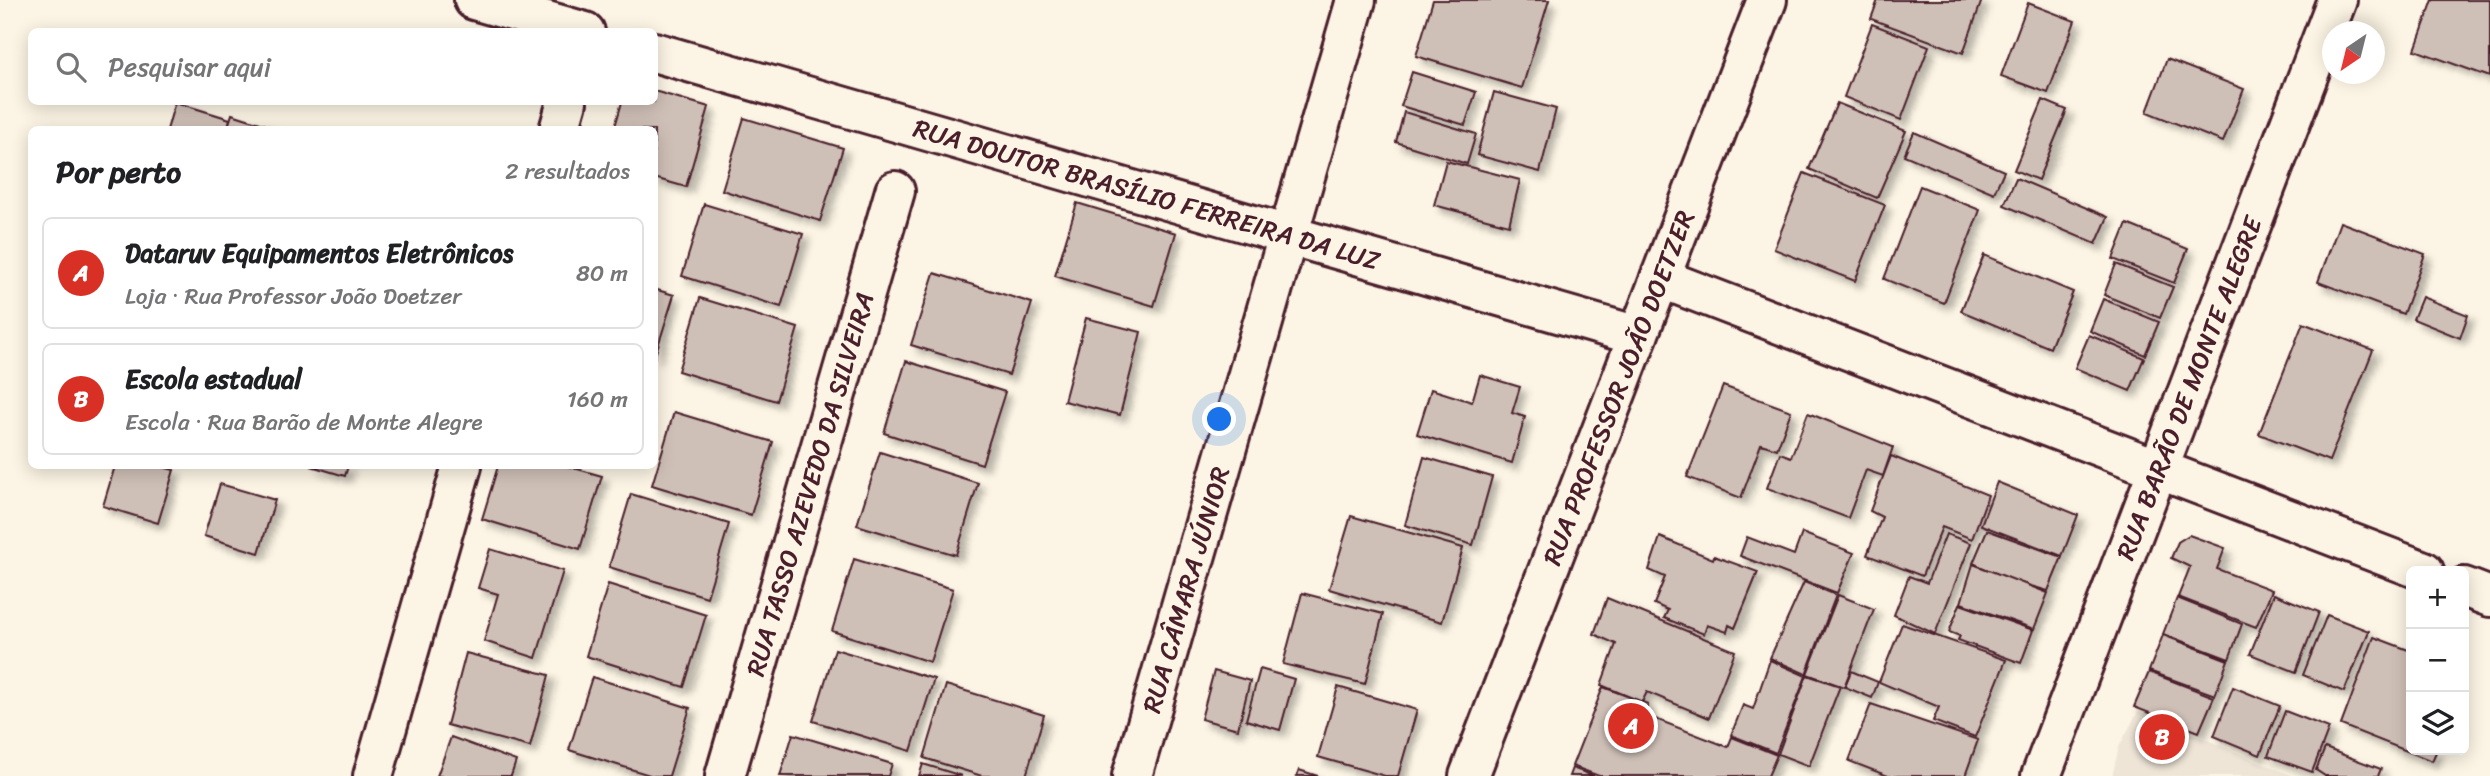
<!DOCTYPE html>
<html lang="pt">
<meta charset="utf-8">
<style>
:root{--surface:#fff;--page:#f2f2f2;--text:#202124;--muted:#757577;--line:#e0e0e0;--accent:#d93025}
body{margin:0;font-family:Sriracha,sans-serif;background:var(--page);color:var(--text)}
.controls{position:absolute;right:21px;bottom:21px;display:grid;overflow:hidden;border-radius:10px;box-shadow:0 4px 18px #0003}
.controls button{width:63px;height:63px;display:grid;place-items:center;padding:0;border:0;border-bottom:2px solid var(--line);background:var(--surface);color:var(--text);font:35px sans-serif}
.compass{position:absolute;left:2322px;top:21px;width:63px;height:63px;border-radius:50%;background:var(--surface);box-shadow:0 4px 18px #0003;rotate:215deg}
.you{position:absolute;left:1220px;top:420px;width:24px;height:24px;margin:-18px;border:5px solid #fff;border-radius:50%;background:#1a73e8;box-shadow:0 0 0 10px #1a73e833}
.badge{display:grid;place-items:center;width:46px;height:46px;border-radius:50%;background:var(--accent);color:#fff;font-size:23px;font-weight:700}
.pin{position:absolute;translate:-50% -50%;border:4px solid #fff;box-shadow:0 2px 7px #0006}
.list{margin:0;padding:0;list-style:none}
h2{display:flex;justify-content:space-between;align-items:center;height:91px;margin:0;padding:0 28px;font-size:30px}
h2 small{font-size:23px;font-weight:400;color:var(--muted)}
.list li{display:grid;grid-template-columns:46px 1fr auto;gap:21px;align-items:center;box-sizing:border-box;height:112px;margin:0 14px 14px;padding:0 14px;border:2px solid var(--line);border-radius:10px}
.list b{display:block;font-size:26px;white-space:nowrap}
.list p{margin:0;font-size:23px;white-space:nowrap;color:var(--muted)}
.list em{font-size:23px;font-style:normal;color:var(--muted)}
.icon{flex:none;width:38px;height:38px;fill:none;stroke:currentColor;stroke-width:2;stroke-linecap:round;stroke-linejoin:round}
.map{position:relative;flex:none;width:2490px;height:776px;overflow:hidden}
.search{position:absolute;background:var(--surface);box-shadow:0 4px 18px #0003;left:28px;top:28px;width:630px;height:77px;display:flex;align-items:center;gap:18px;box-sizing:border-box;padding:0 24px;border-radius:10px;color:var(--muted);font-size:26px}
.panel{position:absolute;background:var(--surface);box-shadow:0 4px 18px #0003;left:28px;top:126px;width:630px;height:343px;border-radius:10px}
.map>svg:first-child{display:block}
.built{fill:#eee5d7}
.building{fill:#cfc0b7;stroke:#4a1f2b;stroke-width:2;filter:url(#shadow)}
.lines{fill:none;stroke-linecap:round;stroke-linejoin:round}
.minor-casing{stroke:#4a1f2b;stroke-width:44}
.major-casing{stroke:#4a1f2b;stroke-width:44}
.minor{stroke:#fcf5e5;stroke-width:38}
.major{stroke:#fcf5e5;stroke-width:38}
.labels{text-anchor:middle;stroke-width:6;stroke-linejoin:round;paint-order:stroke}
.street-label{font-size:26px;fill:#4a1f2b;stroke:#fcf5e5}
</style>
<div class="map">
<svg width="2490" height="776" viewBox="0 0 2490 776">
<defs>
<filter id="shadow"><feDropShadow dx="6" dy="6" stdDeviation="3.5" flood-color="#0004"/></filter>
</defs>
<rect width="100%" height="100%" fill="#fcf5e5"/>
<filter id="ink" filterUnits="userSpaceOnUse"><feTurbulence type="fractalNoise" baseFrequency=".0143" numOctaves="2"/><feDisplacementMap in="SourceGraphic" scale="14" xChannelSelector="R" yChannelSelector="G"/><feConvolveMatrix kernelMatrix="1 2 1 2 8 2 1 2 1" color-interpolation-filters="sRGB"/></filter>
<g filter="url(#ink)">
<path class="built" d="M 2138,711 L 2291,775 L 2291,776 L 2112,776 L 2119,747 Z"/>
<g class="building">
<path d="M 1433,0 L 1549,0 L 1522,88 L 1416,56 Z"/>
<path d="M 1878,0 L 1982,0 L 1963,53 L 1871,19 Z"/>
<path d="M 2433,0 L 2490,0 L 2490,77 L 2415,50 Z"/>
<path d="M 2028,3 L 2075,21 L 2048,93 L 2001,76 Z"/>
<path d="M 1872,24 L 1929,46 L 1901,120 L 1844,97 Z"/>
<path d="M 2167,59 L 2244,89 L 2223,142 L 2147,112 Z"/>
<path d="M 1412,72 L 1476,92 L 1465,125 L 1401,106 Z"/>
<path d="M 654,91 L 709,107 L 686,187 L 654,178 L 654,130 L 614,130 L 622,102 L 654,102 Z"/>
<path d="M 1494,92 L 1556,109 L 1540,172 L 1477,155 Z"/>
<path d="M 2043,100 L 2067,110 L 2038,180 L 2014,170 Z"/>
<path d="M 175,102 L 230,119 L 227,130 L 167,130 Z"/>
<path d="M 1837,103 L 1906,131 L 1877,198 L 1809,169 Z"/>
<path d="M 1404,112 L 1476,134 L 1467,164 L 1396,142 Z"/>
<path d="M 232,114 L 282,130 L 227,130 Z"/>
<path d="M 744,118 L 843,148 L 820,221 L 722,190 Z"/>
<path d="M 1914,132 L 2004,171 L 1994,193 L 1904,155 Z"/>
<path d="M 1446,161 L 1520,180 L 1509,225 L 1434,205 Z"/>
<path d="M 1804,173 L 1885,205 L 1855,281 L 1774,249 Z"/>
<path d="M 2016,178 L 2108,217 L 2096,244 L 2004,205 Z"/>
<path d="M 1920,186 L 1980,210 L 1944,303 L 1884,279 Z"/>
<path d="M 1077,203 L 1176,233 L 1154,306 L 1055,276 Z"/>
<path d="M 704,204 L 803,234 L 781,307 L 682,276 Z"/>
<path d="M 2340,222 L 2425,254 L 2403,314 L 2318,282 Z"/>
<path d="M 2127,224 L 2188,249 L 2174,283 L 2113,259 Z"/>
<path d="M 1984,255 L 2073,292 L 2050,348 L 1961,311 Z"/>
<path d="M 2116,264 L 2173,287 L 2160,318 L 2104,295 Z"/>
<path d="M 934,273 L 1032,303 L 1009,375 L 911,345 Z"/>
<path d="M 654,289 L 674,295 L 654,359 Z"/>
<path d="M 2422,297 L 2468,315 L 2460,338 L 2413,319 Z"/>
<path d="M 700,298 L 798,328 L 776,401 L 678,371 Z"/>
<path d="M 2103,299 L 2159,322 L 2145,355 L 2090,331 Z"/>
<path d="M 1086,318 L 1141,332 L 1120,415 L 1064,401 Z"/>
<path d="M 2303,323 L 2373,350 L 2329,461 L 2259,434 Z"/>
<path d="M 2089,335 L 2144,358 L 2130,391 L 2075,368 Z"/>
<path d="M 906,361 L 1005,392 L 982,464 L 884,433 Z"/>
<path d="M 1480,375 L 1520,387 L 1512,413 L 1525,417 L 1512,463 L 1417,434 L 1431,389 L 1472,402 Z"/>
<path d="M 1723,386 L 1791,411 L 1777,449 L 1761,444 L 1741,498 L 1687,477 Z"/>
<path d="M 674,412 L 773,442 L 751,515 L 652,485 Z"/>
<path d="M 1808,413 L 1893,447 L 1883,476 L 1866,470 L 1848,518 L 1767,488 L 1780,453 L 1791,457 Z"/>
<path d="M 880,452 L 978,483 L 956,555 L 857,525 Z"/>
<path d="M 1891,456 L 1988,495 L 1972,539 L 1942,527 L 1922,576 L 1867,555 L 1882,517 L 1870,511 Z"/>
<path d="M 1424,457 L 1492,477 L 1473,545 L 1405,525 Z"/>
<path d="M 115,466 L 159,466 L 174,470 L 158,523 L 103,506 Z"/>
<path d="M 311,466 L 348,466 L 345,476 Z"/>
<path d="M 498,466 L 567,466 L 602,476 L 580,549 L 482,519 Z"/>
<path d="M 1997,482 L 2078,515 L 2062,556 L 1981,525 Z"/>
<path d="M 220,484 L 275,500 L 259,553 L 204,536 Z"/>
<path d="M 631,494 L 729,524 L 707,597 L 609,567 Z"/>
<path d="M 1351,516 L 1463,548 L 1442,622 L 1329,589 Z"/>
<path d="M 1987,530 L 2062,557 L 2048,591 L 2007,579 L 1973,563 Z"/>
<path d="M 1802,533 L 1854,553 L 1837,593 L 1740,556 L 1747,537 L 1794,555 Z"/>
<path d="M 1946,534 L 1971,543 L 1935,634 L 1894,615 L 1909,576 L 1927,583 Z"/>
<path d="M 2189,535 L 2225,548 L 2217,569 L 2272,590 L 2256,627 L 2178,597 L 2190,567 L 2171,558 L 2178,542 Z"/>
<path d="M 1660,537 L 1713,559 L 1714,556 L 1758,572 L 1735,628 L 1729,625 L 1727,632 L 1707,625 L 1704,634 L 1664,618 L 1668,610 L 1654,604 L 1665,577 L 1649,570 Z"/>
<path d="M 490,549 L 563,571 L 536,658 L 484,641 L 498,594 L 478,588 Z"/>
<path d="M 854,559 L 953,589 L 930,662 L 832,631 Z"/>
<path d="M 1973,564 L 2048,593 L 2034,629 L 1961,603 Z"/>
<path d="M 1804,582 L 1836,595 L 1806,674 L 1770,658 Z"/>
<path d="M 608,584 L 706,615 L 684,687 L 586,656 Z"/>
<path d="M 1302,593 L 1383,614 L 1365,684 L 1283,664 Z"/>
<path d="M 2274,594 L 2319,612 L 2296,672 L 2250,654 Z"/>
<path d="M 1838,595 L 1874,609 L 1844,687 L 1807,674 Z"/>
<path d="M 1607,598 L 1735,651 L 1709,718 L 1647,692 L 1642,702 L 1601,685 L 1616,644 L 1594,634 Z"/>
<path d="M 2177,598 L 2242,624 L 2229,659 L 2163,634 Z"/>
<path d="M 1960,604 L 2033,630 L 2021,663 L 1958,640 L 1960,636 L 1949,632 Z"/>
<path d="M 2327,615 L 2369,631 L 2344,692 L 2303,675 Z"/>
<path d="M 1902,624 L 2006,660 L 1975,737 L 1933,721 L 1939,707 L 1879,682 Z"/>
<path d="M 2163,635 L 2228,660 L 2215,695 L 2149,671 Z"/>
<path d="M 2374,637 L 2411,651 L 2411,750 L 2437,750 L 2432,761 L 2341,725 Z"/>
<path d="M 835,649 L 934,679 L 911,751 L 813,721 Z"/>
<path d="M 466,653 L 549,675 L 530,747 L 447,725 Z"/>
<path d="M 1770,660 L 1806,676 L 1776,753 L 1731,735 L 1743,705 L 1753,709 Z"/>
<path d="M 1260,669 L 1294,679 L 1280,730 L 1246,720 Z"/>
<path d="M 1214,671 L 1250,681 L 1238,729 L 1201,719 Z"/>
<path d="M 1851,671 L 1878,682 L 1872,698 L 1845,687 Z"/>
<path d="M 2149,672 L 2214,697 L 2199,732 L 2134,707 Z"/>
<path d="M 1807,675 L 1840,686 L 1809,766 L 1778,754 Z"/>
<path d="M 592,677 L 690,708 L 669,776 L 653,776 L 569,750 Z"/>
<path d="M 946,685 L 1044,715 L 1026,776 L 982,776 L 924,758 Z"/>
<path d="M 1338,687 L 1417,710 L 1398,776 L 1385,776 L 1318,757 Z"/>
<path d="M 1603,687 L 1648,704 L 1645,715 L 1728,747 L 1732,737 L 1777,755 L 1768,776 L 1599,776 L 1572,766 Z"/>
<path d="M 2233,687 L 2280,706 L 2260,755 L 2214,736 Z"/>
<path d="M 1871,704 L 1978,740 L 1965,776 L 1888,776 L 1849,761 Z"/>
<path d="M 2285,711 L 2329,728 L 2312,772 L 2268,756 Z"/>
<path d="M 793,734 L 892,764 L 888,776 L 780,776 Z"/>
<path d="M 451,737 L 516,761 L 511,776 L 437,776 Z"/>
<path d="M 2325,748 L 2381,769 L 2378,776 L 2325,776 L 2316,770 Z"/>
<path d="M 923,764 L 962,776 L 919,776 Z"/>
<path d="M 1572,768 L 1594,776 L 1569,776 Z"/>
<path d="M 1299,770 L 1318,776 L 1297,776 Z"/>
</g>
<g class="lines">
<g class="minor-casing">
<g id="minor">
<path d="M 474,0 L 585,32"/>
<path id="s1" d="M 654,52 L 1638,336"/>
<path d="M 559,130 L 567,102"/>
<path d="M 1660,278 L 2424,571"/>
<path d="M 2464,587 L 2490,597"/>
<path d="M 373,776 L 462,466"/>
<path id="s2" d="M 725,776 L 895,191"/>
<path id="s3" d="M 1132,776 L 1356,0"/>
<path id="s4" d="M 2041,776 L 2337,0"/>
</g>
</g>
<g class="major-casing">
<g id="major">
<path id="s5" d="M 1469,776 L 1767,0"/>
</g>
</g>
<use href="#minor" class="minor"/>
<use href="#major" class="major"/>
</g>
</g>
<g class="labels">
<g class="street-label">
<text dy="9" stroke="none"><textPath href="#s1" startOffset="513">RUA DOUTOR BRASÍLIO FERREIRA DA LUZ</textPath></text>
<text dy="9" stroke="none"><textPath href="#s5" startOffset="416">RUA PROFESSOR JOÃO DOETZER</textPath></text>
<text dy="9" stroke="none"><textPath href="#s4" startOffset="415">RUA BARÃO DE MONTE ALEGRE</textPath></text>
<text dy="9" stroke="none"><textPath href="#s2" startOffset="304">RUA TASSO AZEVEDO DA SILVEIRA</textPath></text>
<text dy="9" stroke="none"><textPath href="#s3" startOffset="194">RUA CÂMARA JÚNIOR</textPath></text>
</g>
</g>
</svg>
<div class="controls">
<button>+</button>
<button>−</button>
<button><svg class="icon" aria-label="layers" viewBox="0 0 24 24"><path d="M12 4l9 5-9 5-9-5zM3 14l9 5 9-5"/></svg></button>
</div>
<svg class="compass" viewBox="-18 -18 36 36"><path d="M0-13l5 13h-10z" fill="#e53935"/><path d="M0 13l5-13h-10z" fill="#757577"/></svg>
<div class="you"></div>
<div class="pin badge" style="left:1631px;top:726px">A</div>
<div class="pin badge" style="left:2162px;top:737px">B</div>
<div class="search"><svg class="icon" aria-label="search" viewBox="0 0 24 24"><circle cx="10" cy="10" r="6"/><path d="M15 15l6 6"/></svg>Pesquisar aqui</div>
<section class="panel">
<h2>Por perto<small>2 resultados</small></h2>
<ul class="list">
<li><span class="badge">A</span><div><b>Dataruv Equipamentos Eletrônicos</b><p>Loja · Rua Professor João Doetzer</p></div><em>80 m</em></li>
<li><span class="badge">B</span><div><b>Escola estadual</b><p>Escola · Rua Barão de Monte Alegre</p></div><em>160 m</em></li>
</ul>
</section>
</div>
